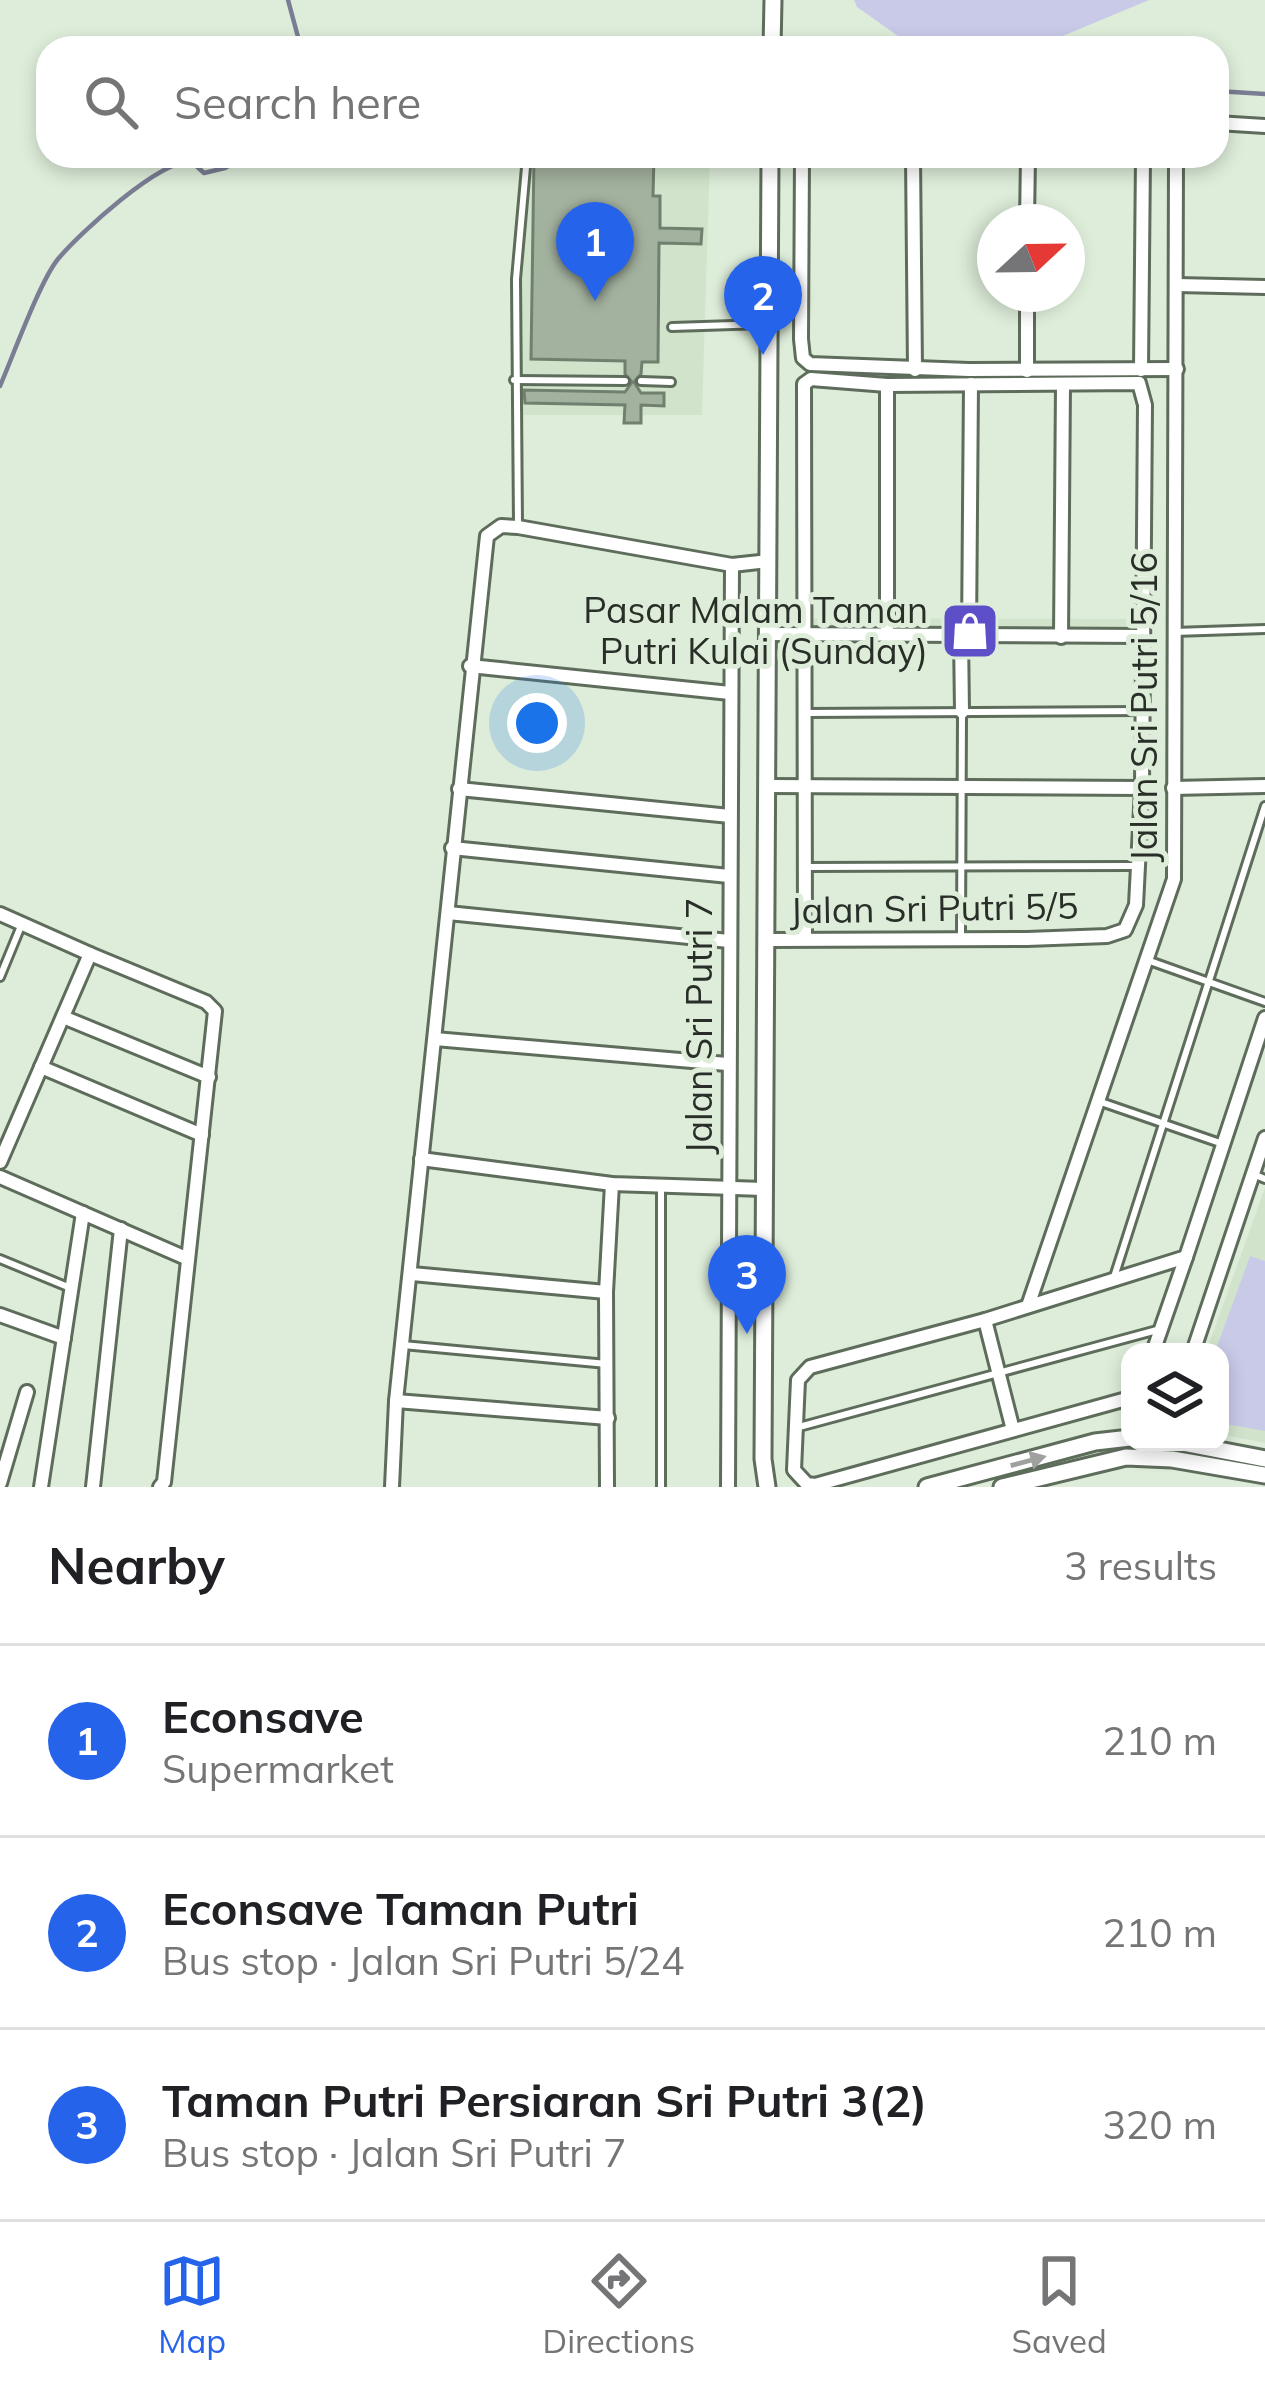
<!DOCTYPE html>
<meta charset="utf-8">
<style>
:root{--surface:#fff;--page:#f6f6f6;--text:#202124;--muted:#757577;--line:#e0e0e0;--accent:#2563eb}
body{margin:0;font-family:Mulish,sans-serif;background:var(--page);color:var(--text)}
.controls{position:absolute;right:36px;bottom:36px;display:grid;overflow:hidden;border-radius:24px;box-shadow:0 6px 18px #0003}
.controls button{width:108px;height:108px;display:grid;place-items:center;padding:0;border:0;border-bottom:3px solid var(--line);background:var(--surface);color:var(--text);font:60px sans-serif}
.compass{position:absolute;left:977px;top:204px;width:108px;height:108px;border-radius:50%;background:var(--surface);box-shadow:0 6px 18px #0003;rotate:68deg}
.you{position:absolute;left:537px;top:723px;width:42px;height:42px;margin:-30px;border:9px solid #fff;border-radius:50%;background:#1a73e8;box-shadow:0 0 0 18px #1a73e833}
.badge{display:grid;place-items:center;width:78px;height:78px;border-radius:50%;background:var(--accent);color:#fff;font-size:39px;font-weight:700}
.pin{position:absolute;translate:-50% -99px;filter:drop-shadow(0 3px 6px #0008)}
.pin::after{content:'';position:absolute;top:63px;width:42px;height:36px;background:inherit;clip-path:polygon(0 0,100% 0,50% 100%)}
.list{margin:0;padding:0;list-style:none}
h2{display:flex;justify-content:space-between;align-items:center;height:156px;margin:0;padding:0 48px;font-size:51px}
h2 small{font-size:39px;font-weight:400;color:var(--muted)}
.list li{display:grid;grid-template-columns:78px 1fr auto;gap:36px;align-items:center;box-sizing:border-box;height:192px;padding:0 48px;border-top:3px solid var(--line)}
.list b{display:block;font-size:45px;white-space:nowrap}
.list p{margin:0;font-size:39px;white-space:nowrap;color:var(--muted)}
.list em{font-size:39px;font-style:normal;color:var(--muted)}
.icon{flex:none;width:66px;height:66px;fill:none;stroke:currentColor;stroke-width:2;stroke-linecap:round;stroke-linejoin:round}
.map{position:relative;flex:none;width:1265px;height:1487px;overflow:hidden}
.search{position:absolute;background:var(--surface);box-shadow:0 6px 18px #0003;left:36px;right:36px;top:36px;height:132px;display:flex;align-items:center;gap:30px;box-sizing:border-box;padding:0 42px;border-radius:36px;color:var(--muted);font-size:45px}
.sheet{height:732px;background:var(--surface)}
nav{display:flex;justify-content:space-around;align-items:center;box-sizing:border-box;height:168px;border-top:3px solid var(--line);background:var(--surface);font-size:33px;color:var(--muted)}
nav a{display:grid;justify-items:center;gap:6px}
nav .on{color:var(--accent)}
.map>svg:first-child{display:block}
.built{fill:#d1e4cb}
.green{fill:#c9cae8}
.lines{fill:none;stroke-linecap:round;stroke-linejoin:round}
.stream{stroke:#7a7d93;stroke-width:4.5}
.building{fill:#a3b19f;stroke:#717f6e;stroke-width:3}
.service-casing{stroke:#5e6c5b;stroke-width:12}
.minor-casing{stroke:#5e6c5b;stroke-width:18}
.tertiary-casing{stroke:#5e6c5b;stroke-width:21}
.service{stroke:#fff;stroke-width:6}
.minor{stroke:#fff;stroke-width:12}
.tertiary{stroke:#fff;stroke-width:15}
.oneway{fill:#9fa19e}
.labels{text-anchor:middle;stroke-width:10;stroke-linejoin:round;paint-order:stroke}
.poi-label{font-size:36px;fill:#292f28;stroke:#deedda;text-anchor:end}
.street-label{font-size:36px;fill:#292f28;stroke:#deedda}
</style>
<div class="map">
<svg width="1265" height="1487" viewBox="0 0 1265 1487">
<rect width="100%" height="100%" fill="#deedda"/>
<g class="built">
<path d="M 530,156 L 710,156 L 702,415 L 518,415 L 519,279 Z"/>
<path d="M 792,618 L 1148,619 L 1147,643 L 792,645 Z"/>
<path d="M 1265,1188 L 1265,1443 L 1220,1434 L 1220,1352 L 1206,1352 Z"/>
</g>
<g class="green">
<path d="M 854,0 L 1149,0 L 1034,48 L 915,48 L 857,7 Z"/>
<path d="M 1250,1256 L 1265,1261 L 1265,1431 L 1220,1423 L 1220,1352 L 1215,1352 Z"/>
</g>
<g class="lines">
<g class="stream">
<path d="M 288,0 L 301,48"/>
<path d="M 1217,91 L 1265,94"/>
<path d="M 0,386 C 13,356 40,281 58,259 C 81,232 157,162 191,161 L 204,173 L 225,168 L 245,156"/>
</g>
</g>
<path class="building" d="M 534,156 L 654,156 L 653,196 L 660,196 L 660,228 L 702,229 L 701,244 L 659,243 L 658,362 L 642,362 L 641,374 L 634,382 L 641,393 L 664,393 L 664,406 L 641,405 L 641,423 L 624,423 L 625,405 L 525,403 L 524,390 L 625,392 L 632,382 L 625,374 L 625,361 L 531,359 Z"/>
<g class="lines">
<g class="service-casing">
<g id="service">
<path d="M 672,327 L 764,324"/>
<path d="M 514,380 L 625,381"/>
<path d="M 641,381 L 671,382"/>
<path d="M 518,524 L 516,279 L 527,156"/>
<path d="M 1174,632 L 1265,629"/>
<path d="M 806,713 L 1141,711"/>
<path d="M 807,867 L 1136,866"/>
<path d="M 961,936 L 962,715"/>
<path d="M 1147,960 L 1265,1002"/>
<path d="M 0,977 L 21,926"/>
<path d="M 1098,1101 L 1220,1143"/>
<path d="M 1253,1174 L 1265,1179"/>
<path d="M 0,1259 L 68,1287"/>
<path d="M 1114,1277 L 1265,806"/>
<path d="M 403,1345 L 607,1364"/>
<path d="M 799,1427 L 1157,1330"/>
<path d="M 661,1487 L 661,1186"/>
</g>
</g>
<g class="minor-casing">
<g id="minor">
<path d="M 1217,123 L 1265,126"/>
<path d="M 802,156 L 801,339 L 803,358 L 810,364 L 969,370 L 1177,369"/>
<path d="M 913,156 L 915,370"/>
<path d="M 1027,222 L 1028,156"/>
<path d="M 1177,285 L 1265,287"/>
<path d="M 1141,370 L 1143,156"/>
<path d="M 1027,371 L 1027,294"/>
<path d="M 767,634 L 1142,636"/>
<path d="M 961,636 L 962,712"/>
<path d="M 969,636 L 971,384"/>
<path d="M 887,637 L 887,385"/>
<path d="M 1061,637 L 1063,385"/>
<path d="M 470,666 L 730,693"/>
<path d="M 768,786 L 1142,788"/>
<path d="M 1173,788 L 1265,786"/>
<path d="M 459,789 L 730,816"/>
<path d="M 452,848 L 729,876"/>
<path d="M 448,913 L 729,941"/>
<path d="M 0,914 L 90,954 L 0,1162"/>
<path d="M 768,940 L 1027,939 L 1107,936 L 1125,930 L 1136,905 L 1142,788 L 1145,405 L 1139,383 L 887,385 L 811,379 L 804,384 L 805,939"/>
<path d="M 90,954 L 206,1002 L 215,1011 L 164,1482 L 160,1487"/>
<path d="M 63,1017 L 209,1077"/>
<path d="M 435,1039 L 727,1064"/>
<path d="M 41,1067 L 202,1135"/>
<path d="M 421,1159 L 612,1184 L 764,1189"/>
<path d="M 0,1177 L 186,1258"/>
<path d="M 412,1274 L 606,1292"/>
<path d="M 1028,1306 L 1174,879 L 1176,156"/>
<path d="M 0,1315 L 64,1338"/>
<path d="M 985,1320 L 1013,1430"/>
<path d="M 1153,1352 L 1186,1257"/>
<path d="M 1193,1352 L 1265,1138"/>
<path d="M 1130,1398 L 815,1485 L 807,1484 L 794,1470 L 798,1380 L 810,1367 L 985,1320 L 1186,1257 L 1265,1018"/>
<path d="M 396,1401 L 608,1418"/>
<path d="M 0,1483 L 27,1392"/>
<path d="M 41,1487 L 83,1213"/>
<path d="M 93,1487 L 121,1229"/>
<path d="M 392,1487 L 396,1401 L 487,536 L 501,526 L 518,527 L 732,565 L 768,561"/>
<path d="M 607,1487 L 606,1292 L 612,1184"/>
<path d="M 728,1487 L 732,565"/>
</g>
</g>
<g class="tertiary-casing">
<g id="tertiary">
<path d="M 772,48 L 773,0"/>
<path d="M 1177,1442 L 1265,1459"/>
<path d="M 767,1487 L 763,1459 L 770,156"/>
<path d="M 927,1487 L 1095,1442 L 1130,1438"/>
<path d="M 1002,1487 L 1126,1457 L 1172,1459 L 1265,1475"/>
</g>
</g>
<use href="#service" class="service"/>
<use href="#minor" class="minor"/>
<use href="#tertiary" class="tertiary"/>
</g>
<defs><path id="oneway-solid" d="M-6-.8H1V-3.2L6.5 0L1 3.2V.8H-6Z" transform="scale(3)"/></defs>
<use class="oneway" href="#oneway-solid" transform="translate(1028 1461) rotate(-15)"/>
<defs>
<g id="shop-square" transform="scale(3)"><rect x="-9" y="-9" width="18" height="18" rx="4" fill="#5d4fc7" stroke="#deedda"/><path d="M-5-2.5h2.3a2.7 3.5 0 0 1 5.4 0H5L5.5 6h-11ZM-1.5-2.5h3a1.5 2.3 0 0 0-3 0Z" fill="#fff"/></g>
</defs>
<g fill-rule="evenodd">
<use href="#shop-square" x="970" y="631"/>
</g>
<g class="labels">
<g class="poi-label">
<text x="928" y="623">Pasar Malam Taman<tspan x="928" dy="41">Putri Kulai (Sunday)</tspan></text>
</g>
<g class="street-label">
<text transform="translate(1144 707) rotate(-90)" y="13">Jalan Sri Putri 5/16</text>
<text transform="translate(934 908) rotate(-1)" y="13">Jalan Sri Putri 5/5</text>
<text transform="translate(699 1026) rotate(-90)" y="13">Jalan Sri Putri 7</text>
</g>
</g>
</svg>
<div class="controls">
<button><svg class="icon" aria-label="layers" viewBox="0 0 24 24"><path d="M12 4l9 5-9 5-9-5zM3 14l9 5 9-5"/></svg></button>
</div>
<svg class="compass" viewBox="-18 -18 36 36"><path d="M0-13l5 13h-10z" fill="#e53935"/><path d="M0 13l5-13h-10z" fill="#757577"/></svg>
<div class="you"></div>
<div class="pin badge" style="left:595px;top:301px">1</div>
<div class="pin badge" style="left:763px;top:355px">2</div>
<div class="pin badge" style="left:747px;top:1334px">3</div>
<div class="search"><svg class="icon" aria-label="search" viewBox="0 0 24 24"><circle cx="10" cy="10" r="6"/><path d="M15 15l6 6"/></svg>Search here</div>
</div>
<section class="sheet">
<h2>Nearby<small>3 results</small></h2>
<ul class="list">
<li><span class="badge">1</span><div><b>Econsave</b><p>Supermarket</p></div><em>210 m</em></li>
<li><span class="badge">2</span><div><b>Econsave Taman Putri</b><p>Bus stop · Jalan Sri Putri 5/24</p></div><em>210 m</em></li>
<li><span class="badge">3</span><div><b>Taman Putri Persiaran Sri Putri 3(2)</b><p>Bus stop · Jalan Sri Putri 7</p></div><em>320 m</em></li>
</ul>
</section>
<nav>
<a class="on"><svg class="icon" aria-label="map" viewBox="0 0 24 24"><path d="M3 6l6-2 6 2 6-2v14l-6 2-6-2-6 2zM9 4v14M15 6v14"/></svg>Map</a>
<a><svg class="icon" aria-label="directions" viewBox="0 0 24 24"><path d="M12 3l9 9-9 9-9-9zM9 14v-3h6M13 9l2 2-2 2"/></svg>Directions</a>
<a><svg class="icon" aria-label="saved" viewBox="0 0 24 24"><path d="M7 4h10v16l-5-4-5 4z"/></svg>Saved</a>
</nav>
